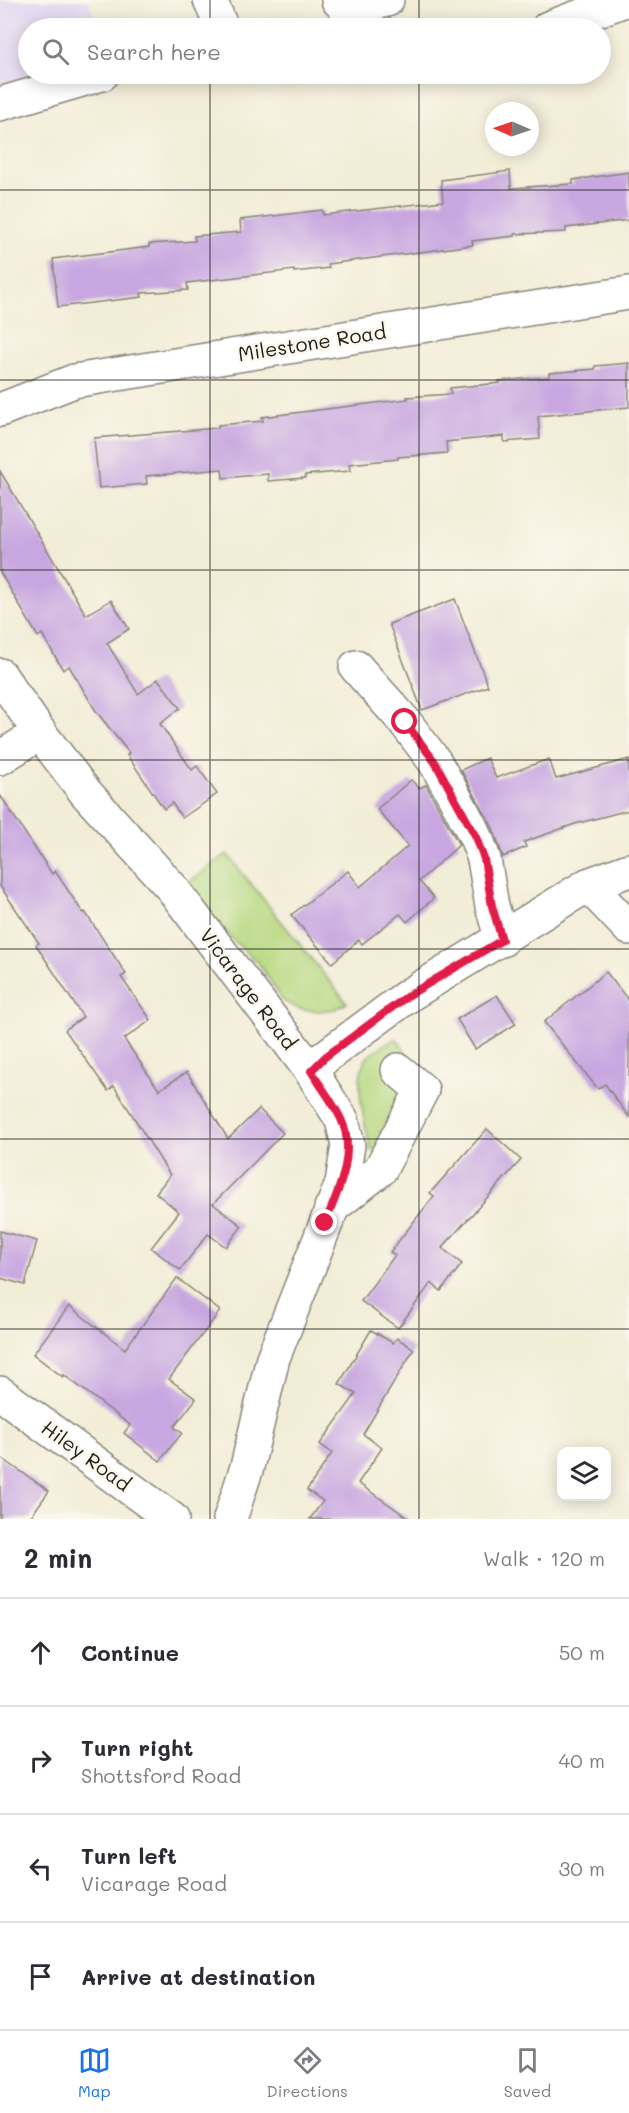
<!DOCTYPE html>
<meta charset="utf-8">
<style>
:root{--surface:#fff;--page:#f2f2f3;--text:#2b2b33;--muted:#7c7c81;--line:#e1e1e2;--accent:#1a73e8}
body{margin:0;font-family:Mali,sans-serif;background:var(--page);color:var(--text)}
.controls{position:absolute;right:18px;bottom:18px;display:grid;overflow:hidden;border-radius:12px;box-shadow:0 3px 15px #0003}
.controls button{width:54px;height:54px;display:grid;place-items:center;padding:0;border:0;border-bottom:2px solid var(--line);background:var(--surface);color:var(--text);font:30px sans-serif}
.compass{position:absolute;left:485px;top:102px;width:54px;height:54px;border-radius:50%;background:var(--surface);box-shadow:0 3px 15px #0003;rotate:272deg}
.stop{position:absolute;width:18px;height:18px;margin:-14px;border:4px solid #e11d48;border-radius:50%;background:#fff}
.stop.end{background:#e11d48;border-color:#fff;box-shadow:0 2px 6px #0008}
.list{margin:0;padding:0;list-style:none}
h2{display:flex;justify-content:space-between;align-items:center;height:78px;margin:0;padding:0 24px;font-size:26px}
h2 small{font-size:20px;font-weight:400;color:var(--muted)}
.list li{display:grid;grid-template-columns:39px 1fr auto;gap:18px;align-items:center;box-sizing:border-box;height:108px;padding:0 24px;border-top:2px solid var(--line)}
.list b{display:block;font-size:22px;white-space:nowrap}
.list p{margin:0;font-size:20px;white-space:nowrap;color:var(--muted)}
.list em{font-size:20px;font-style:normal;color:var(--muted)}
.icon{flex:none;width:33px;height:33px;fill:none;stroke:currentColor;stroke-width:2;stroke-linecap:round;stroke-linejoin:round}
.map{position:relative;flex:none;width:629px;height:1519px;overflow:hidden}
.search{position:absolute;background:var(--surface);box-shadow:0 3px 15px #0003;left:18px;right:18px;top:18px;height:66px;display:flex;align-items:center;gap:15px;box-sizing:border-box;padding:0 21px;border-radius:33px;color:var(--muted);font-size:22px}
.sheet{height:510px;background:var(--surface)}
nav{display:flex;justify-content:space-around;align-items:center;box-sizing:border-box;height:84px;border-top:2px solid var(--line);background:var(--surface);font-size:16px;color:var(--muted)}
nav a{display:grid;justify-items:center;gap:3px}
nav .on{color:var(--accent)}
.map>svg:first-child{display:block}
.built{fill:#e2d4f3}
.green{fill:#b6d880;stroke:#697a4e;stroke-width:1.5}
.building{fill:#c8a7e0}
.lines{fill:none;stroke-linecap:round;stroke-linejoin:round}
.minor-casing{stroke:#87847a;stroke-width:36}
.minor{stroke:#fff;stroke-width:33}
.route{stroke:#e11d48;stroke-width:8}
.grid{fill:none;stroke:#1c1c1c;stroke-width:1.5;stroke-opacity:0.55}
.labels{text-anchor:middle;stroke-width:5;stroke-linejoin:round;paint-order:stroke}
.street-label{font-size:20px;fill:#1c1c1c;stroke:#fbf7ec}
</style>
<div class="map">
<svg width="629" height="1519" viewBox="0 0 629 1519">
<rect width="100%" height="100%" fill="#fbf7ec"/>
<filter id="ink" filterUnits="userSpaceOnUse"><feTurbulence type="fractalNoise" baseFrequency=".0167" numOctaves="2"/><feDisplacementMap in="SourceGraphic" scale="12" xChannelSelector="R" yChannelSelector="G"/><feConvolveMatrix kernelMatrix="1 2 1 2 8 2 1 2 1" color-interpolation-filters="sRGB"/></filter>
<filter id="wash" filterUnits="userSpaceOnUse"><feTurbulence type="fractalNoise" baseFrequency=".008" numOctaves="4" result="noise"/><feDisplacementMap in="SourceGraphic" scale="24" xChannelSelector="R" yChannelSelector="G"/><feGaussianBlur stdDeviation="1.35" result="paint"/><feColorMatrix in="noise" values="0 0 0 0 0 0 0 0 0 0 0 0 0 0 0 0 0 1.4 0 .05"/><feComposite in="paint" operator="in"/></filter>
<g filter="url(#wash)">
<rect width="100%" height="100%" fill="#f2edd7"/>
<path class="built" d="M 0,0 L 88,0 L 99,28 L 28,28 L 28,74 L 102,74 L 0,104 Z"/>
<g class="green">
<path d="M 227,854 L 347,1003 L 335,1009 L 320,1011 L 299,1009 L 283,1001 L 260,965 L 233,940 L 185,885 Z"/>
<path d="M 396,1038 L 406,1052 L 389,1069 L 408,1090 L 383,1144 L 371,1151 C 366,1127 352,1081 366,1059 C 372,1050 387,1044 396,1038 Z"/>
</g>
<g id="blocks">
<g class="building">
<path d="M 510,171 L 511,188 L 573,184 L 573,180 L 629,172 L 629,220 L 566,228 L 566,232 L 515,234 L 515,236 L 472,241 L 473,245 L 328,264 L 329,268 L 294,272 L 294,270 L 187,283 L 188,290 L 141,293 L 142,297 L 58,307 L 53,259 L 149,247 L 149,244 L 195,241 L 194,236 L 241,232 L 240,220 L 322,210 L 323,215 L 443,201 L 441,180 Z"/>
<path d="M 629,363 L 629,407 L 538,416 L 540,439 L 504,442 L 504,436 L 446,442 L 447,453 L 398,457 L 398,459 L 349,464 L 350,471 L 305,475 L 305,478 L 268,481 L 268,474 L 223,478 L 222,469 L 146,476 L 147,484 L 99,488 L 94,438 L 218,428 L 218,425 L 263,421 L 262,417 L 408,399 L 407,397 L 451,394 L 450,388 L 500,383 L 499,381 L 549,377 L 549,373 L 595,369 L 595,366 Z"/>
<path d="M 0,471 L 86,615 L 111,600 L 129,629 L 107,643 L 138,694 L 158,679 L 180,708 L 160,724 L 192,770 L 197,766 L 217,794 L 182,818 L 172,803 L 164,809 L 127,755 L 129,753 L 96,711 L 69,666 L 63,670 L 42,634 L 38,637 L 0,572 Z"/>
<path d="M 455,599 L 488,686 L 422,710 L 389,624 Z"/>
<path d="M 487,758 L 496,778 L 549,759 L 556,779 L 629,759 L 629,810 L 575,824 L 524,842 L 526,847 L 503,857 L 493,828 L 461,770 Z"/>
<path d="M 411,780 L 419,788 L 426,785 L 459,845 L 419,881 L 434,898 L 407,922 L 400,914 L 362,944 L 359,940 L 332,963 L 291,915 L 348,871 L 360,887 L 408,846 L 377,809 Z"/>
<path d="M 0,795 L 52,874 L 55,871 L 83,913 L 85,912 L 126,974 L 121,977 L 151,1020 L 124,1039 L 159,1090 L 187,1072 L 228,1139 L 259,1109 L 283,1133 L 213,1204 L 242,1226 L 226,1247 L 208,1234 L 180,1270 L 151,1248 L 179,1212 L 156,1193 L 170,1175 L 114,1086 L 108,1091 L 65,1030 L 83,1017 L 36,945 L 39,943 L 0,886 Z"/>
<path d="M 606,972 L 629,1001 L 629,1117 L 605,1084 L 598,1089 L 544,1022 Z"/>
<path d="M 497,995 L 516,1024 L 475,1049 L 457,1019 Z"/>
<path d="M 487,1129 L 521,1160 L 442,1248 L 462,1264 L 441,1291 L 431,1283 L 398,1328 L 361,1301 L 395,1255 L 390,1252 L 434,1196 L 430,1193 Z"/>
<path d="M 0,1231 L 37,1241 L 25,1285 L 0,1278 Z"/>
<path d="M 177,1278 L 220,1311 L 169,1379 L 196,1399 L 174,1427 L 182,1433 L 160,1461 L 124,1433 L 130,1425 L 64,1375 L 63,1377 L 33,1354 L 69,1306 L 125,1349 Z"/>
<path d="M 371,1330 L 393,1343 L 397,1338 L 414,1349 L 363,1434 L 382,1448 L 358,1483 L 410,1519 L 310,1519 L 323,1501 L 307,1490 L 332,1453 L 320,1444 L 356,1394 L 339,1384 Z"/>
<path d="M 0,1457 L 49,1491 L 29,1519 L 0,1519 Z"/>
</g>
</g>
</g>
<g filter="url(#ink)">
<use href="#blocks" fill-opacity="0" stroke="#87847a" stroke-width="1.5"/>
<g class="lines">
<g class="minor-casing">
<g id="minor">
<path d="M 210,0 L 222,28"/>
<path d="M 338,0 L 342,4 L 362,6 L 387,0"/>
<path d="M 548,28 L 625,0"/>
<path d="M 0,104 L 102,74"/>
<path d="M 0,410 L 74,381 L 629,293"/>
<path d="M 356,667 L 405,722 L 435,762 L 457,801 L 476,837 L 484,859 L 492,906 L 502,940"/>
<path d="M 0,675 L 40,733 L 86,793 L 172,888 L 311,1071 L 342,1120 L 348,1145 L 342,1183 L 273,1358 L 247,1467 L 230,1519"/>
<path d="M 0,758 L 40,733"/>
<path d="M 588,885 L 629,928"/>
<path d="M 311,1071 L 325,1057 L 409,995 L 588,885 L 629,870"/>
<path d="M 331,1208 L 380,1170 L 422,1090 L 398,1070"/>
<path d="M 0,1393 L 172,1519"/>
</g>
</g>
<use href="#minor" class="minor"/>
</g>
</g>
<g class="lines" filter="url(#ink)">
<path class="route" d="M 325,1223 C 338,1192 357,1152 341,1119 C 333,1102 321,1087 311,1071 L 325,1057 L 409,995 L 502,940 L 492,906 L 484,859 L 476,837 L 435,762 L 405,722"/>
</g>
<path class="grid" d="M 210,0 L 210,28M 419,0 L 419,28M 210,74 L 210,1519M 419,74 L 419,1519M 0,190 L 629,190M 0,380 L 629,380M 0,570 L 629,570M 0,760 L 629,760M 0,949 L 629,949M 0,1139 L 629,1139M 0,1329 L 629,1329"/>
<g class="labels">
<g class="street-label">
<text transform="translate(312 343) rotate(-9)" y="7">Milestone Road</text>
<text transform="translate(248 989) rotate(53)" y="7">Vicarage Road</text>
<text transform="translate(86 1456) rotate(36)" y="7">Hiley Road</text>
</g>
</g>
</svg>
<div class="controls">
<button><svg class="icon" aria-label="layers" viewBox="0 0 24 24"><path d="M12 4l9 5-9 5-9-5zM3 14l9 5 9-5"/></svg></button>
</div>
<svg class="compass" viewBox="-18 -18 36 36"><path d="M0-13l5 13h-10z" fill="#e53935"/><path d="M0 13l5-13h-10z" fill="#7c7c81"/></svg>
<div class="stop" style="left:405px;top:722px"></div>
<div class="stop end" style="left:325px;top:1223px"></div>
<div class="search"><svg class="icon" aria-label="search" viewBox="0 0 24 24"><circle cx="10" cy="10" r="6"/><path d="M15 15l6 6"/></svg>Search here</div>
</div>
<section class="sheet">
<h2>2 min<small>Walk · 120 m</small></h2>
<ul class="list">
<li><svg class="icon" aria-label="ahead" viewBox="0 0 24 24"><path d="M12 20V5M6 11l6-6 6 6"/></svg><div><b>Continue</b></div><em>50 m</em></li>
<li><svg class="icon" aria-label="right" viewBox="0 0 24 24"><path d="M7 20v-9h11M14 6l5 5-5 5"/></svg><div><b>Turn right</b><p>Shottsford Road</p></div><em>40 m</em></li>
<li><svg class="icon" aria-label="left" viewBox="0 0 24 24"><path d="M17 20v-9H6M10 6l-5 5 5 5"/></svg><div><b>Turn left</b><p>Vicarage Road</p></div><em>30 m</em></li>
<li><svg class="icon" aria-label="arrive" viewBox="0 0 24 24"><path d="M6 21V4h12l-3 4 3 4H6"/></svg><div><b>Arrive at destination</b></div></li>
</ul>
</section>
<nav>
<a class="on"><svg class="icon" aria-label="map" viewBox="0 0 24 24"><path d="M3 6l6-2 6 2 6-2v14l-6 2-6-2-6 2zM9 4v14M15 6v14"/></svg>Map</a>
<a><svg class="icon" aria-label="directions" viewBox="0 0 24 24"><path d="M12 3l9 9-9 9-9-9zM9 14v-3h6M13 9l2 2-2 2"/></svg>Directions</a>
<a><svg class="icon" aria-label="saved" viewBox="0 0 24 24"><path d="M7 4h10v16l-5-4-5 4z"/></svg>Saved</a>
</nav>
